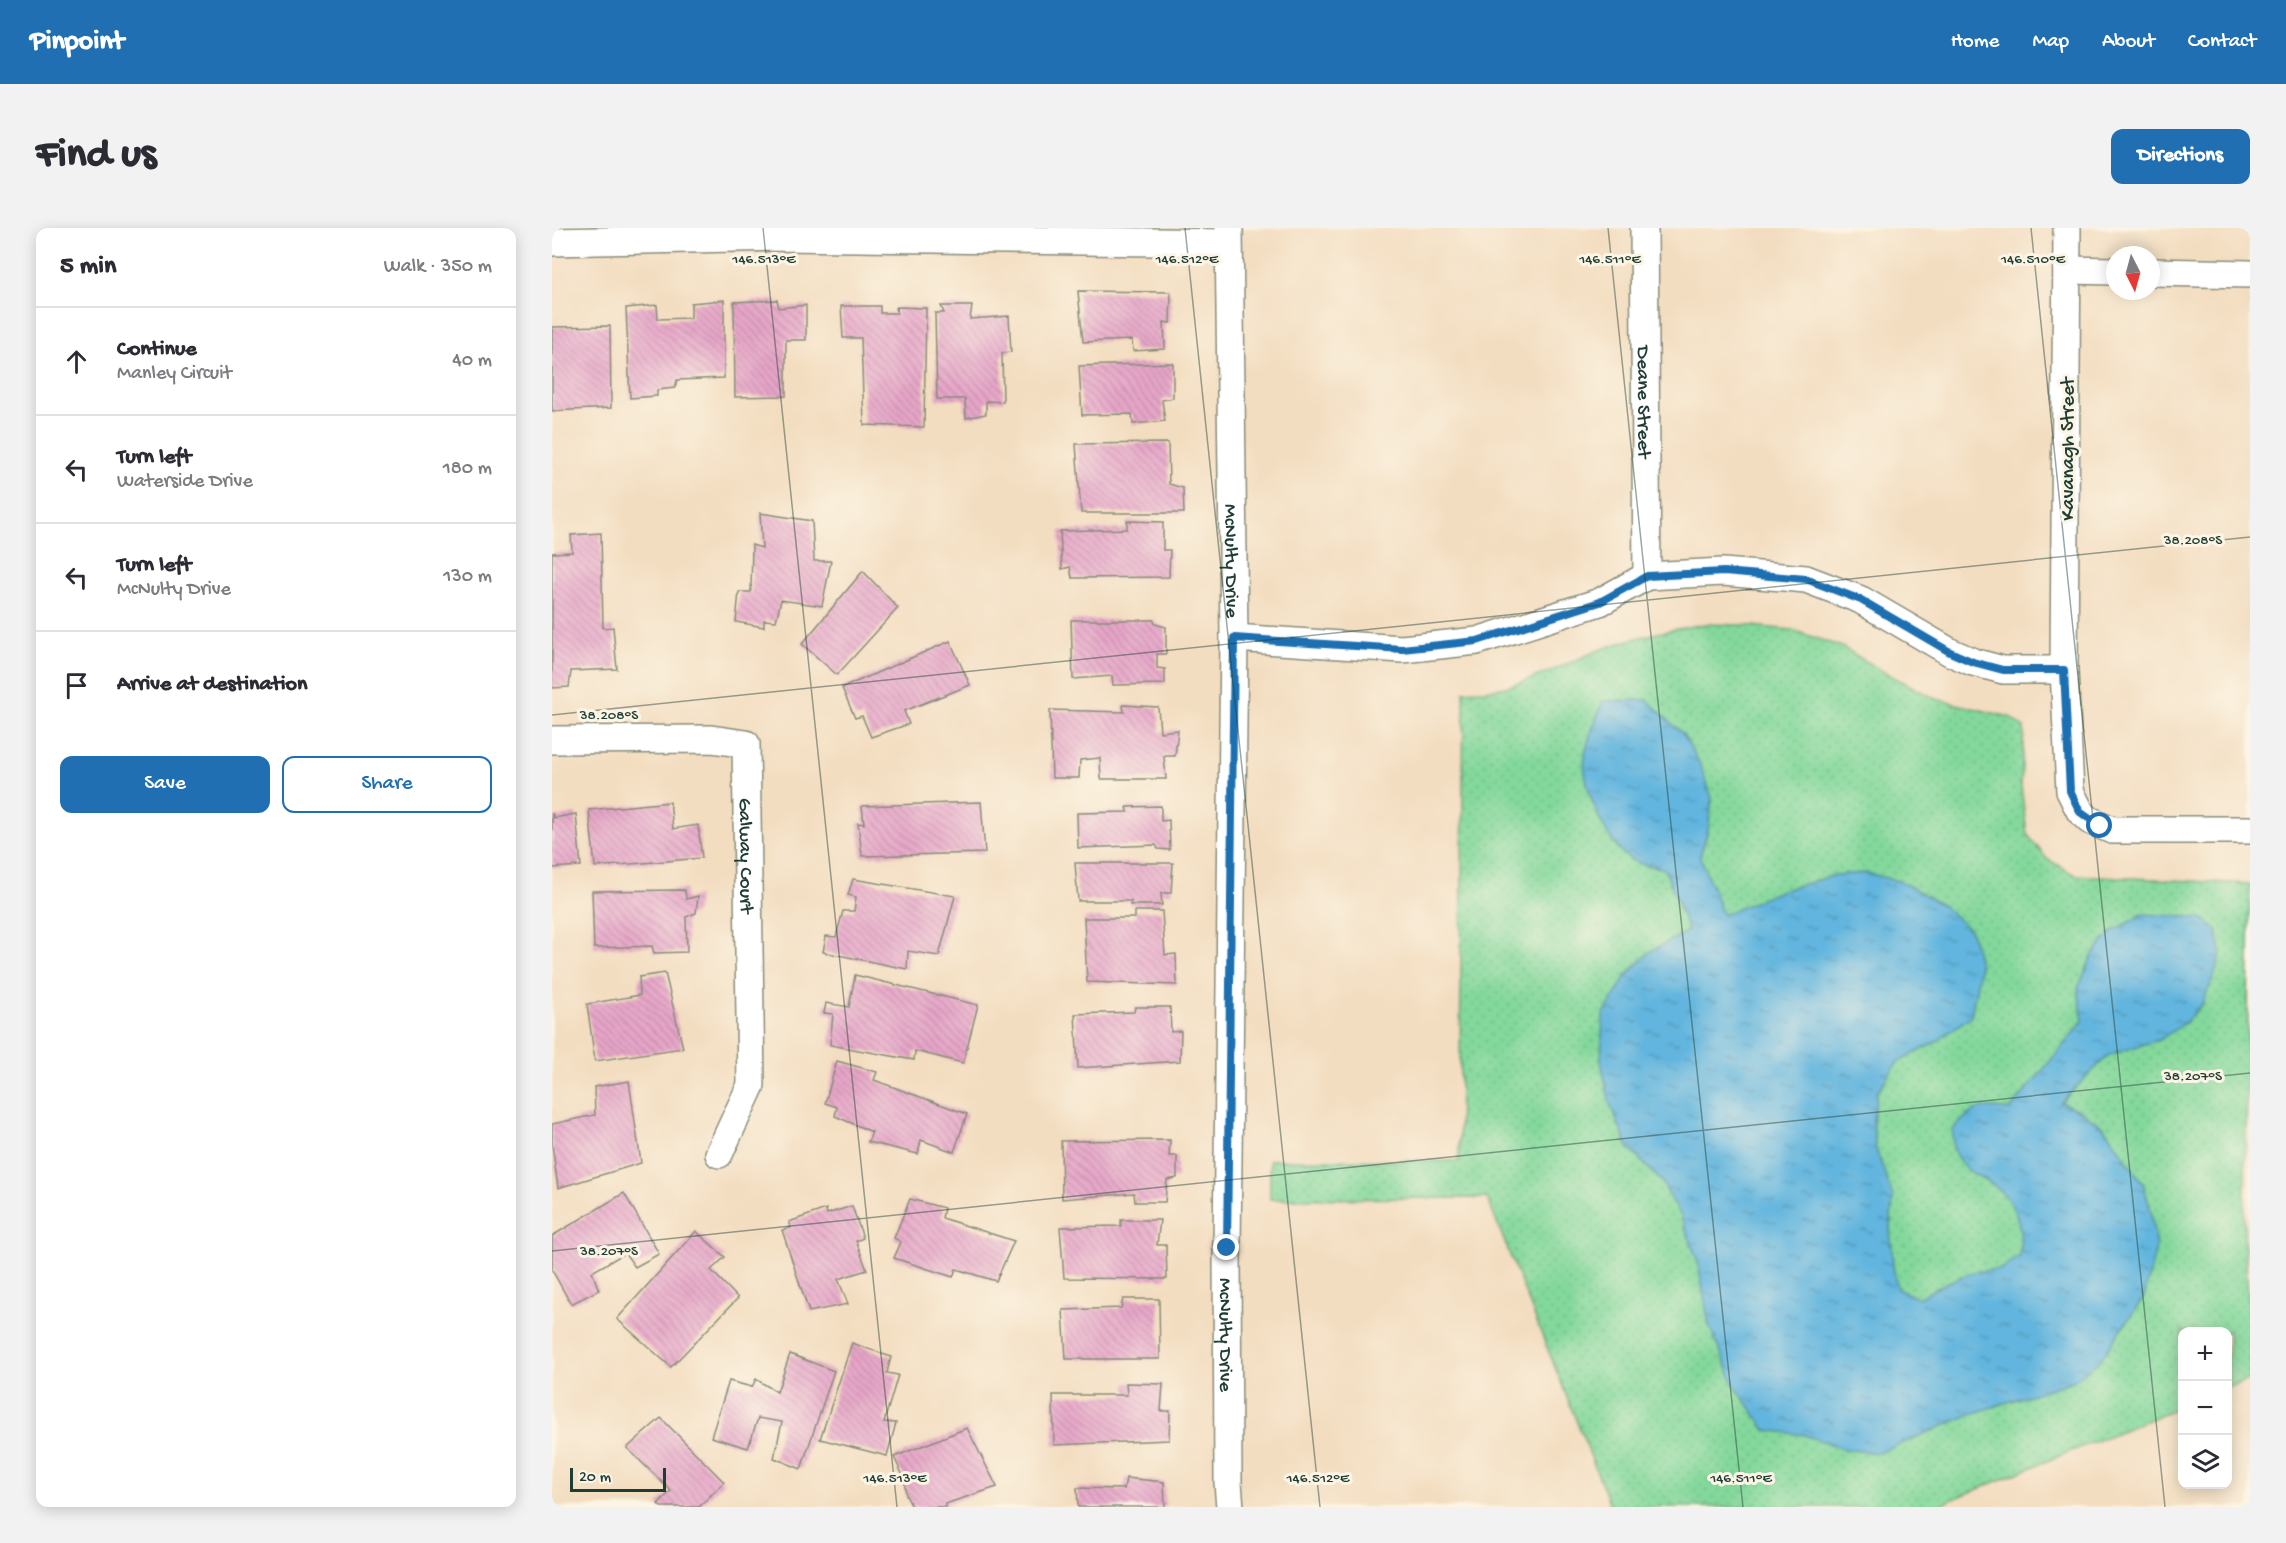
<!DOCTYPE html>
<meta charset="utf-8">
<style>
:root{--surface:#fff;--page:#f2f2f3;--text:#2b2b33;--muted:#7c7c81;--line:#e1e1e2;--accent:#1f6fb2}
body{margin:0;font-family:"Gochi Hand",sans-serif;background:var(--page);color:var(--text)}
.controls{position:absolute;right:18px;bottom:18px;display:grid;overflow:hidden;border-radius:12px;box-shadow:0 3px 15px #0003}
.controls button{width:54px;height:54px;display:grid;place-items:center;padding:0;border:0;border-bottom:2px solid var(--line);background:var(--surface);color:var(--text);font:30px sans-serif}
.compass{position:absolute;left:1554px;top:18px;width:54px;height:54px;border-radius:50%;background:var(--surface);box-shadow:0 3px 15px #0003;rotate:174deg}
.scale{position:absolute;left:18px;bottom:15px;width:96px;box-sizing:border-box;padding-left:6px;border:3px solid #1f3d34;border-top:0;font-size:16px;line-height:21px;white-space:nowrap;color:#1f3d34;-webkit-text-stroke:4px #fcf5e5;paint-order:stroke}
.stop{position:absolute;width:18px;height:18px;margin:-14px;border:4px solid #1f6fb2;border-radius:50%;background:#fff}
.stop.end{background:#1f6fb2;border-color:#fff;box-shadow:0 2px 6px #0008}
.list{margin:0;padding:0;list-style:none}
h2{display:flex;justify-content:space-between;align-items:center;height:78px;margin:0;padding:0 24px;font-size:26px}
h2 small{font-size:20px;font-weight:400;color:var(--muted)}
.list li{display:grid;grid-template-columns:39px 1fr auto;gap:18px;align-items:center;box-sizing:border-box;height:108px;padding:0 24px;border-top:2px solid var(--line)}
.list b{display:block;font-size:22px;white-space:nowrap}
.list p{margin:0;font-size:20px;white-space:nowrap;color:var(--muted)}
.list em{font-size:20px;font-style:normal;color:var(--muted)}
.actions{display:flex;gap:12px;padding:18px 24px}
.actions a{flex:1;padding:14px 0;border:2px solid var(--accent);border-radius:12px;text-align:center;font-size:21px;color:var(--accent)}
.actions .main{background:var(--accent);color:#fff}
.icon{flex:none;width:33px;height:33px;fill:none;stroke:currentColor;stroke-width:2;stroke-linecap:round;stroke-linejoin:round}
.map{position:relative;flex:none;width:1698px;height:1279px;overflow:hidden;border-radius:12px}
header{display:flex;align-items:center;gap:36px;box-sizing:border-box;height:84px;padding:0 30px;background:var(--accent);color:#fff}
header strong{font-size:28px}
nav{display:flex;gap:33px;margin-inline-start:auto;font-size:21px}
.intro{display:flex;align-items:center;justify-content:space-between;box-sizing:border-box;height:144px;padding:0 36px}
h1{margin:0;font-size:42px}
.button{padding:15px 27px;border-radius:12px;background:var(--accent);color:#fff;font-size:21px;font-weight:700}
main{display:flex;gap:36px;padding:0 36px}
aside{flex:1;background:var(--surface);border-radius:12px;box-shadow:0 3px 15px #0003}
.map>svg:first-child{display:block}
.park{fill:url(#park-dots);stroke:#518a68;stroke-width:1.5}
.water{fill:url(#water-ripples);stroke:#407989;stroke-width:1.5}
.building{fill:url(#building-back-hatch)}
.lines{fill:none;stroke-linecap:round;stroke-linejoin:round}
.street-casing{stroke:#898d7a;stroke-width:30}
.street{stroke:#fff;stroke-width:27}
.route{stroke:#1f6fb2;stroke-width:8}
.ticks{fill:none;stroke:#1f3d34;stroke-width:1.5;stroke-opacity:0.45}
.labels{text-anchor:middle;stroke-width:6;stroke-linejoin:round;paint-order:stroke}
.street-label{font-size:20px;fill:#1f3d34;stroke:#fcf5e5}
.ticks-label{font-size:15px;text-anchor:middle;fill:#1f3d34;stroke:#fcf5e5;stroke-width:6;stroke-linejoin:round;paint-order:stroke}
</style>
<header>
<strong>Pinpoint</strong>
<nav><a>Home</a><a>Map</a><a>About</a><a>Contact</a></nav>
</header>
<div class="intro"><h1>Find us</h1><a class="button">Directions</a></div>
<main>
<aside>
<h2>5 min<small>Walk · 350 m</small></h2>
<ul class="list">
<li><svg class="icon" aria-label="ahead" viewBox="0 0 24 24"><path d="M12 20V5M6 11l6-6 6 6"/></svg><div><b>Continue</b><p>Manley Circuit</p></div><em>40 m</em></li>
<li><svg class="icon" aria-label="left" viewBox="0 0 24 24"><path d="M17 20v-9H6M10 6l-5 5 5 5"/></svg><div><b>Turn left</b><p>Waterside Drive</p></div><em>180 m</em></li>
<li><svg class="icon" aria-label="left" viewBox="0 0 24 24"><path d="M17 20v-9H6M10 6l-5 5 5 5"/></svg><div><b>Turn left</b><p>McNulty Drive</p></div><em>130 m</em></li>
<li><svg class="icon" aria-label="arrive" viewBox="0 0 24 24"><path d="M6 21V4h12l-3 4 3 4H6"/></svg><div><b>Arrive at destination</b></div></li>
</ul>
<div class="actions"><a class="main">Save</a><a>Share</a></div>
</aside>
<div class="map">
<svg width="1698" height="1279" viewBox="0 0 1698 1279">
<defs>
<pattern id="park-dots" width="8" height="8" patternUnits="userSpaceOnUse" patternTransform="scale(1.5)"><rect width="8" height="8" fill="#83d89b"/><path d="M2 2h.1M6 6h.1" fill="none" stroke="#71ba86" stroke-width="1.8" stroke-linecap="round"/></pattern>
<pattern id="water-ripples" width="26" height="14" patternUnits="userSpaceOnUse" patternTransform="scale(1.5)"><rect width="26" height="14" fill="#62b5de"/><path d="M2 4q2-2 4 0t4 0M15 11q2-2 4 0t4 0" fill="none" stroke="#5094b5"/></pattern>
<pattern id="building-back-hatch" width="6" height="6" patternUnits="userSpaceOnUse" patternTransform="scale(1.5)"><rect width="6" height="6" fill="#e8a6c9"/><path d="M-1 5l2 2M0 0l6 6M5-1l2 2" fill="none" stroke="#bb88a4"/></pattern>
</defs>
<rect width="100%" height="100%" fill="#fcf5e5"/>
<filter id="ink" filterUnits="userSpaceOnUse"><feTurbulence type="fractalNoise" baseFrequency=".0167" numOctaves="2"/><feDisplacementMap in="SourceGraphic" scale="12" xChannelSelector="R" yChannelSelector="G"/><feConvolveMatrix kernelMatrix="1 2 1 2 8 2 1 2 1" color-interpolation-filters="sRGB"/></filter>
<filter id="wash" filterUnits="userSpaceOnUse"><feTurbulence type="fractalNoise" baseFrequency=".008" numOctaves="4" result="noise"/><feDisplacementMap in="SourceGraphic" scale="24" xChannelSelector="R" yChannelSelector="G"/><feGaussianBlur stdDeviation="1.35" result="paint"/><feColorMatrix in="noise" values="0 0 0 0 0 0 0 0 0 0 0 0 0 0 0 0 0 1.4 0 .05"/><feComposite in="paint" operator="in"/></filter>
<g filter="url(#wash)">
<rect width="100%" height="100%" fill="#f3ddc0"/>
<path class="park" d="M 1153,396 L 1190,397 L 1240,402 L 1290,419 L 1330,443 L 1384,471 L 1458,489 L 1472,500 L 1469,558 L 1475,606 L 1495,631 L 1523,647 L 1698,656 L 1692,1010 L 1698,1095 L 1698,1151 L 1676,1160 L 1676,1104 L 1630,1104 L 1630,1178 L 1382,1279 L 1059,1279 L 935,970 L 718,971 L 718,932 L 907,933 L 912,463 C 926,462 941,462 954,459 C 984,451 1012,437 1040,425 C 1076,410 1115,402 1153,396 Z"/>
<path class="water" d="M 1095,472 L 1131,506 L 1148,536 L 1160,570 L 1156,602 L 1148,628 L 1171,687 L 1228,663 L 1283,647 L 1314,645 L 1350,654 L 1390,677 L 1419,703 L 1428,739 L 1419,788 L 1381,816 L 1345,835 L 1325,864 L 1321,892 L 1323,918 L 1341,969 L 1338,1000 L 1341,1037 L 1345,1061 L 1366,1070 L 1394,1055 L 1421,1044 L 1449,1041 L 1468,1028 C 1471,1001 1465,974 1441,957 C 1425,945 1412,946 1403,925 C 1400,919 1401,909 1401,902 C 1422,878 1427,878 1458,882 L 1531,793 L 1526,760 L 1540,728 L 1560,704 L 1591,686 L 1650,690 L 1665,702 L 1669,726 L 1661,751 L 1650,776 L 1634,794 L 1609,811 L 1557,827 L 1509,874 L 1530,884 L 1552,899 L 1591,955 L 1599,983 L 1604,1020 L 1592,1069 L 1548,1132 L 1521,1153 L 1422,1185 L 1327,1225 L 1291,1221 L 1253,1207 L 1214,1202 L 1183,1158 L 1157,1097 L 1146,1034 L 1129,988 L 1109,953 L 1076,919 L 1058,876 L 1049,833 L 1051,788 L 1074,748 L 1099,723 L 1136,703 L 1113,641 C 1105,639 1094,638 1086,635 C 1056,625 1028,556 1033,527 C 1036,509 1045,490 1051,473 Z"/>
<g id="blocks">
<g class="building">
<path d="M 526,63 L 619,64 L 618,95 L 612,94 L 613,121 L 581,123 L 580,112 L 531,114 Z"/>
<path d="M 172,72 L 172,150 L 125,152 L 123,160 L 105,162 L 105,168 L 78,170 L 74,80 L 105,77 L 106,91 L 139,90 L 139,75 Z"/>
<path d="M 225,72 L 227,80 L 254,77 L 254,112 L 234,112 L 234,168 L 183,169 L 182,74 Z"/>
<path d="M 289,78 L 328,78 L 328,85 L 345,85 L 344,79 L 374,80 L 372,199 L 312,197 L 309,110 L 291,110 Z"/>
<path d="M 389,78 L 420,78 L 418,91 L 457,88 L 459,124 L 450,125 L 451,174 L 434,173 L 434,186 L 414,190 L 413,171 L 385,171 L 383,85 L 392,85 Z"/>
<path d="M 58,98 L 59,180 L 0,183 L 0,99 Z"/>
<path d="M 621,135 L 621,170 L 610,172 L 613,193 L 581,196 L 580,186 L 530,187 L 527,138 Z"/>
<path d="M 616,215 L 617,256 L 631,260 L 632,285 L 529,285 L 524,216 Z"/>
<path d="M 208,285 L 260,293 L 262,333 L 279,333 L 270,378 L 229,372 L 224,393 L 212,392 L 212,399 L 184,394 L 187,364 L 199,364 L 200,317 L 210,320 Z"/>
<path d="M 575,293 L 611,294 L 611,322 L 618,322 L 617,349 L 520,350 L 518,339 L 510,341 L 508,303 L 575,301 Z"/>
<path d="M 49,305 L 51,400 L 61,399 L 65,441 L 19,443 L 17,459 L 0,460 L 0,325 L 20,324 L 19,307 Z"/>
<path d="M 311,343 L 346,380 L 285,447 L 250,416 Z"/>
<path d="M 519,392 L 602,392 L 603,396 L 614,399 L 614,426 L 605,426 L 605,440 L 613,441 L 613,456 L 561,457 L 560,448 L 521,451 Z"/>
<path d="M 398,413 L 418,457 L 352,483 L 357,496 L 319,509 L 310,488 L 303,490 L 290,460 Z"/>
<path d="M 571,477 L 606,479 L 608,504 L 626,502 L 623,528 L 612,528 L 614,551 L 549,551 L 548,530 L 528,532 L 527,550 L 500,550 L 498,482 L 572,484 Z"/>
<path d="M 118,574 L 121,601 L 146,597 L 150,630 L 43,639 L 37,582 Z"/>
<path d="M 429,574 L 433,625 L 310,628 L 306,595 L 312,596 L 310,578 Z"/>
<path d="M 609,578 L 609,593 L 617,592 L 618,622 L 606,621 L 604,617 L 526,620 L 525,585 L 576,584 L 575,579 Z"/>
<path d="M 0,585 L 2,590 L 24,586 L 29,638 L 0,640 Z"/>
<path d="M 523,635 L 621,635 L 619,665 L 609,665 L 610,677 L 578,677 L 579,673 L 526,673 Z"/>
<path d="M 301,651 L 403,668 L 387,728 L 356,723 L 355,741 L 271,724 L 274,708 L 284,709 L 291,683 L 302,683 L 304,669 L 296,667 Z"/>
<path d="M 133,662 L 134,671 L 146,668 L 144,685 L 134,689 L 135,724 L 102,725 L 100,718 L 42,720 L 40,663 Z"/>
<path d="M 583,683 L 610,683 L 613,727 L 624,726 L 625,757 L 535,754 L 532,690 L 583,690 Z"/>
<path d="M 113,745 L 131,820 L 43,833 L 35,776 L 88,767 L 87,749 Z"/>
<path d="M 303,747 L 426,777 L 411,835 L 363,823 L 362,832 L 278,817 L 281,786 L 272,785 L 274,775 L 297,779 Z"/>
<path d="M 583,779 L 618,779 L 619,804 L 629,803 L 628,833 L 526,840 L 523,786 L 582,784 Z"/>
<path d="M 285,833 L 325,844 L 322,852 L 415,886 L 402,924 L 369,912 L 366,926 L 316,914 L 320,904 L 283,888 L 285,879 L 273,875 Z"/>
<path d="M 77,853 L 89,935 L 6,960 L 0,916 L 0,896 L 43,887 L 42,859 Z"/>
<path d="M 618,912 L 617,928 L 625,928 L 625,950 L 615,952 L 613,974 L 583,974 L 582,965 L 510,971 L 509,913 Z"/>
<path d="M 72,965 L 107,1026 L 83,1039 L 73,1025 L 40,1044 L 47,1062 L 19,1076 L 0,1042 L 0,1008 Z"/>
<path d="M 358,971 L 392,980 L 390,990 L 462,1013 L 444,1053 L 404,1041 L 401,1049 L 342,1030 L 349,1014 L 342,1010 Z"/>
<path d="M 300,978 L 311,1010 L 304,1013 L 315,1042 L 286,1051 L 296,1076 L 257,1084 L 230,1002 L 239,1000 L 237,994 L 274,981 L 275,986 Z"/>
<path d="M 569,992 L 608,992 L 605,1017 L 614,1017 L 615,1051 L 512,1050 L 508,999 L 569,998 Z"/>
<path d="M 144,1003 L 173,1029 L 159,1042 L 186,1070 L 119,1139 L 65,1091 Z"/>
<path d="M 571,1071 L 607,1071 L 608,1131 L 514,1131 L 511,1082 L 569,1080 Z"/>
<path d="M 300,1115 L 339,1129 L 335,1145 L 346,1147 L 332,1194 L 344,1195 L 335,1228 L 268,1211 Z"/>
<path d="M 238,1126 L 282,1143 L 249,1241 L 222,1230 L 230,1194 L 206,1190 L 196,1220 L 159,1209 L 177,1153 L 200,1159 L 204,1151 L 225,1164 Z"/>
<path d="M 574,1155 L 611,1156 L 609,1183 L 618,1183 L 617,1212 L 502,1217 L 501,1167 L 575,1167 Z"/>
<path d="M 109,1190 L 172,1254 L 147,1279 L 109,1279 L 106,1276 L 119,1263 L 75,1220 Z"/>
<path d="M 415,1200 L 445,1259 L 393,1276 L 394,1279 L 360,1279 L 354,1267 L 352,1250 L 342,1229 Z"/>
<path d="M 574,1250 L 612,1254 L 613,1279 L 526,1279 L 525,1260 L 572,1261 Z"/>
</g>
</g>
</g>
<g filter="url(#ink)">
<use href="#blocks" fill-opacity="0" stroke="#898d7a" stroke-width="1.5"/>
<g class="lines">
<g class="street-casing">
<g id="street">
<path id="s1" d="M 677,0 L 682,410 L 675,1020 L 676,1255 L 678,1279"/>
<path id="s2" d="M 1092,0 L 1095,348"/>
<path d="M 1515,0 L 1512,442 L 1518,563 L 1528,583 L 1537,592 L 1560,602 L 1698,602"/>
<path d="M 0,14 L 229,9 L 676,15"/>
<path d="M 1515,42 L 1563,43"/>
<path d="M 1599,44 L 1698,46"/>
<path d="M 682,410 L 850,421 L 925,413 L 1048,374 L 1095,348 L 1171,344 L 1254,351 L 1309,372 L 1398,424 L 1421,434 L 1451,442 L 1512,442"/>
<path id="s3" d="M 0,512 L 159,511 L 194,516 L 199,857 L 167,926"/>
</g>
</g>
<use href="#street" class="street"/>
</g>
</g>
<g class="lines" filter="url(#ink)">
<path class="route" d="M 675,1020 L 682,410 L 850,421 L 925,413 L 1048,374 L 1095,348 L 1172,344 L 1254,351 L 1309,372 L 1398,424 L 1421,434 L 1451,442 L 1512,442 L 1518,563 L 1528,584 L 1548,598"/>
</g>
<path class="ticks" d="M 211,0 L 345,1279M 633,0 L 768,1279M 1056,0 L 1191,1279M 1479,0 L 1613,1279M 0,487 L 1698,309M 0,1023 L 1698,845"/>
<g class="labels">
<g class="street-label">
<text dy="7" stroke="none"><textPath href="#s2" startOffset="174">Deane Street</textPath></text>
<text transform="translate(1514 221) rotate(-90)" y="7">Kavanagh Street</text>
<text dy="7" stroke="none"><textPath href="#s1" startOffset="333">McNulty Drive</textPath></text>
<text dy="7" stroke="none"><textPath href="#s3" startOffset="306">Galway Court</textPath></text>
<text dy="7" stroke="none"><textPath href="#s1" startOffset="1107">McNulty Drive</textPath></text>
</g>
</g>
<g class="ticks-label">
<text x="212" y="35">146.513°E</text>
<text x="635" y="35">146.512°E</text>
<text x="1058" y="35">146.511°E</text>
<text x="1481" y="35">146.510°E</text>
<text x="1641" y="316">38.208°S</text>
<text x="57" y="491">38.208°S</text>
<text x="1641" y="852">38.207°S</text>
<text x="57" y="1027">38.207°S</text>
<text x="343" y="1254">146.513°E</text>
<text x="766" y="1254">146.512°E</text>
<text x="1189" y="1254">146.511°E</text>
</g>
</svg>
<div class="controls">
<button>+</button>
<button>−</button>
<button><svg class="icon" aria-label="layers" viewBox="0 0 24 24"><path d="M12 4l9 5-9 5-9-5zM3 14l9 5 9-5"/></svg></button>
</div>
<svg class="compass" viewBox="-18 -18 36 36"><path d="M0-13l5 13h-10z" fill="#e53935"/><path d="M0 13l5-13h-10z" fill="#7c7c81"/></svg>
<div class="scale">20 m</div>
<div class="stop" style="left:1548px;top:598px"></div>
<div class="stop end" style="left:675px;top:1020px"></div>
</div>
</main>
